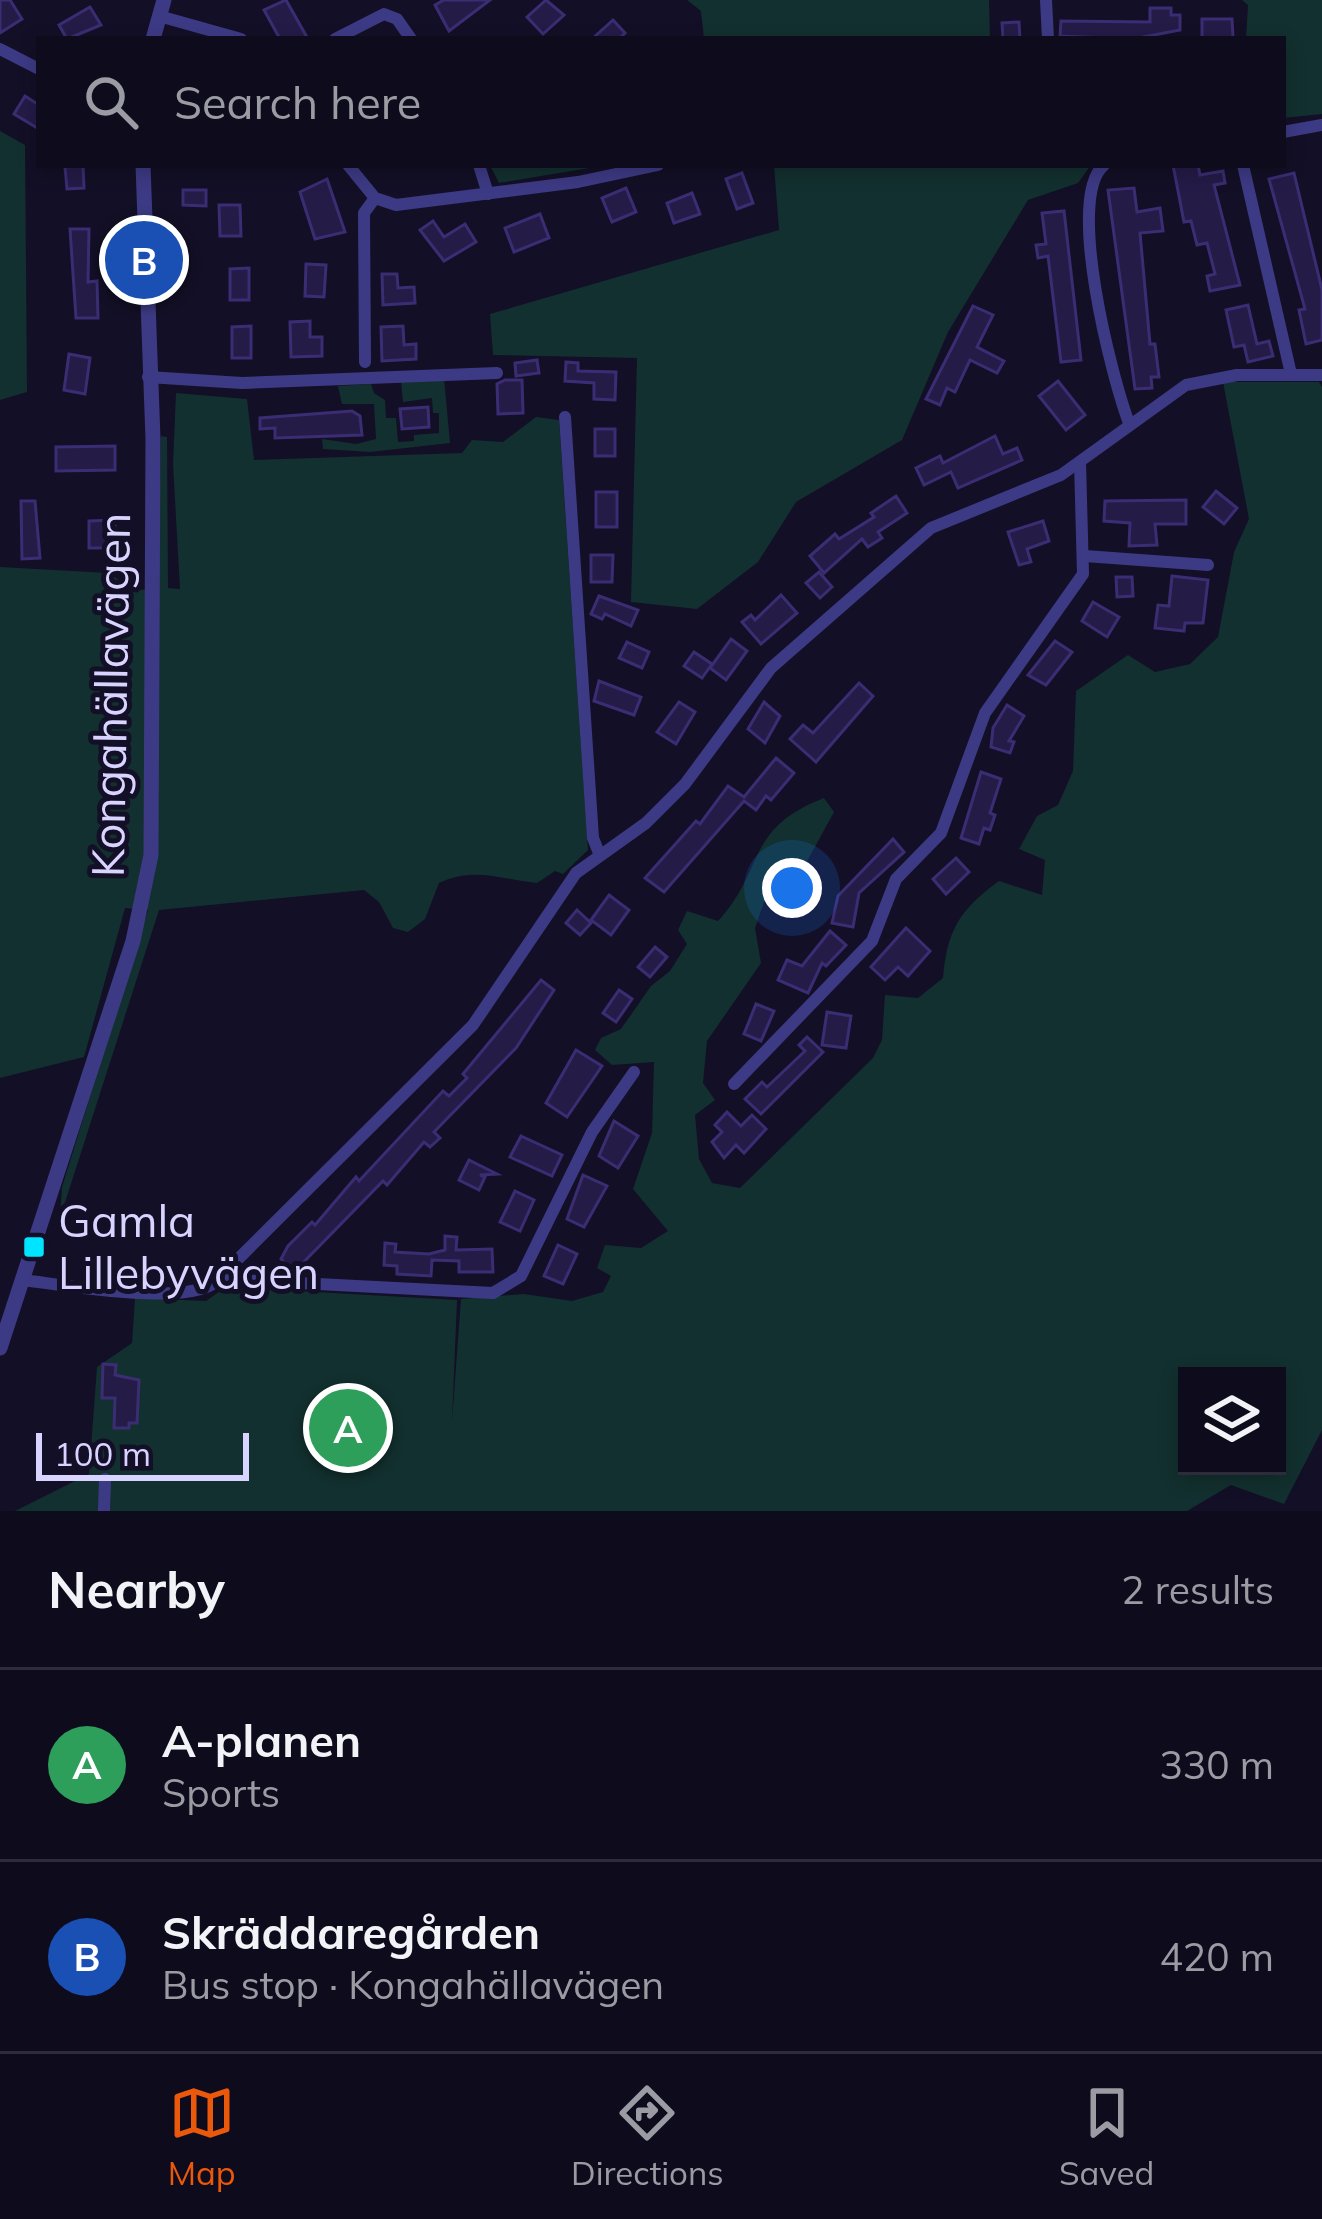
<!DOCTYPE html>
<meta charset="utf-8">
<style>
:root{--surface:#0e0b1c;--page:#171425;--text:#f1f3f6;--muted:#9b9ba3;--line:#2e2b3b;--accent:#ea580c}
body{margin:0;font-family:Mulish,sans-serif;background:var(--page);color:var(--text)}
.controls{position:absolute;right:36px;bottom:36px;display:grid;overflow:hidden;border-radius:0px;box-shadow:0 6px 18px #0003}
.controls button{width:108px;height:108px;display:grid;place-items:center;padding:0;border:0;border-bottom:3px solid var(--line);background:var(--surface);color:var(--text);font:60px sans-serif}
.scale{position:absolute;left:36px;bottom:30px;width:213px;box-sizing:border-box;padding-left:12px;border:6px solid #d9d4ff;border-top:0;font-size:33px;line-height:42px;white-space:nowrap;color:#d9d4ff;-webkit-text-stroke:9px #130f26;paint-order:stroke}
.you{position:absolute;left:792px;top:888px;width:42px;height:42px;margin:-30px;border:9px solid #fff;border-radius:50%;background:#1a73e8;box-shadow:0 0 0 18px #1a73e833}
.badge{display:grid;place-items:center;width:78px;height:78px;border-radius:50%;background:var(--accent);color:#fff;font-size:39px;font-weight:700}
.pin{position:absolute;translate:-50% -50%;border:6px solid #fff;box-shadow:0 3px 12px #0006}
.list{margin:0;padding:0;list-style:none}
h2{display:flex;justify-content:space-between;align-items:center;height:156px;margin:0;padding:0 48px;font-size:51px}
h2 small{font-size:39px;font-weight:400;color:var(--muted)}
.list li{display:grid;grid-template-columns:78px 1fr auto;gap:36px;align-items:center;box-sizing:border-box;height:192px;padding:0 48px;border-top:3px solid var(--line)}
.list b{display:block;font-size:45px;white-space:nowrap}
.list p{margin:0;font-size:39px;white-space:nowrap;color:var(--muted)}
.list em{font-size:39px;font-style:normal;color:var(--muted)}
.icon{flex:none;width:66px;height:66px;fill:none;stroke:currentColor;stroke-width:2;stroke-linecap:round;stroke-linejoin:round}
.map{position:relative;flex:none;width:1322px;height:1511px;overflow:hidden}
.search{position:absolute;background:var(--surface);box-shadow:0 6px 18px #0003;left:36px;right:36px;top:36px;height:132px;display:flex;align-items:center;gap:30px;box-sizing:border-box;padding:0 42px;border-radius:0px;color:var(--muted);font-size:45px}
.sheet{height:540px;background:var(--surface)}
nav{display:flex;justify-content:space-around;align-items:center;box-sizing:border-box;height:168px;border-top:3px solid var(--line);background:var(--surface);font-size:33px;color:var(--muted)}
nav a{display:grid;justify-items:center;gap:6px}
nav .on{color:var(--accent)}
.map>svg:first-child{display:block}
.green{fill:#12302f;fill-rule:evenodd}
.building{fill:#241b47;stroke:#3b2d73;stroke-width:3}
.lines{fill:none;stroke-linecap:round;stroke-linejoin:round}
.minor{stroke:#3d3a85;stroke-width:12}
.tertiary{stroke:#3d3a85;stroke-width:15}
.poi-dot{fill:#00e5ff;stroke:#130f26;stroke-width:4.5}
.labels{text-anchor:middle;stroke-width:10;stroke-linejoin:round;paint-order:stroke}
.street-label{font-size:45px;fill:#d9d4ff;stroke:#130f26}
.poi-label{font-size:45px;fill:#d9d4ff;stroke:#130f26;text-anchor:start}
</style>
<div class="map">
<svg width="1322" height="1511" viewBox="0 0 1322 1511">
<rect width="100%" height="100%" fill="#130f26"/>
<g class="green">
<path d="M 687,0 L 989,0 L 990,39 L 704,39 L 701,11 Z"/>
<path d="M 1242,0 L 1322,0 L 1322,114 L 1283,118 L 1283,39 L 1246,39 L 1248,5 Z"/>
<path d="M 0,131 L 25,145 L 27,392 L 0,400 Z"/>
<path d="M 490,165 L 607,165 L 499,183 Z"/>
<path d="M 774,165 L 1091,165 L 1078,183 L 1028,200 L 948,332 L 902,440 L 796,502 L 758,562 L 697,609 L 631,602 L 637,358 L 493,355 L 490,314 L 779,230 Z"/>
<path d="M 444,378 L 450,443 L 370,452 L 323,449 L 322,439 L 356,444 L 376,439 L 374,404 L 342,404 L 338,386 L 371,384 L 374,393 L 385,400 L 386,418 L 396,418 L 398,442 L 414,441 L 414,435 L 439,433 L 439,413 L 433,413 L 432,398 L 403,402 L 401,380 Z"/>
<path d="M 1223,382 L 1319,382 L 1322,387 L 1322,1430 L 1284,1504 L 1231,1485 L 1187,1511 L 15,1511 L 89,1474 L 97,1367 L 132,1343 L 135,1298 L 206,1301 L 226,1287 L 457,1300 L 452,1421 L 461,1299 L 524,1294 L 572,1301 L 603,1292 L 611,1276 L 597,1268 L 605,1245 L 641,1248 L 668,1231 L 633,1189 L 652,1133 L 654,1062 L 612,1065 L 595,1050 L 601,1038 L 621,1029 L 651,986 L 670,971 L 687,944 L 678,930 L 687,911 L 718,921 C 766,869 744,829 824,798 L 834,812 L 793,887 L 768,891 L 755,928 L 761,963 L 707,1041 L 703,1083 L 715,1100 L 695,1115 L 699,1159 L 712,1183 L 740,1188 L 873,1058 L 882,1040 L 885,995 L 918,998 L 943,978 C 947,931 959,910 999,881 L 1042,895 L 1045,860 L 1019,849 L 1037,816 L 1058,805 L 1073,771 L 1076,691 L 1128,655 L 1155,672 L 1190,664 L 1218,637 L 1234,552 L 1249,519 ZM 1187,1376 L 1277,1376 L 1277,1466 L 1187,1466 Z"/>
<path d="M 176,393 L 247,399 L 254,460 L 462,453 L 472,440 L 503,442 L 536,417 L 559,420 L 588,850 L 563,874 L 555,871 L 537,883 C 502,880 475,866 439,883 L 425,919 L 408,932 L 393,928 L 379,902 L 364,890 L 159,910 L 60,1218 L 62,1187 L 148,910 L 125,908 L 84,1057 L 0,1078 L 0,567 L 108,573 L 135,590 L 158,589 L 161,436 L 167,437 L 168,588 L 180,589 L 173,464 Z"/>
</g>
<g class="building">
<path d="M 0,0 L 10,0 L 22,19 L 0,33 Z"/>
<path d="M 286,0 L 308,39 L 280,39 L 264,10 Z"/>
<path d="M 444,0 L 490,0 L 449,31 L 435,5 Z"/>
<path d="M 546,0 L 564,15 L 543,34 L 527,17 Z"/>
<path d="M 90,7 L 101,25 L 67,39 L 59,25 Z"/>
<path d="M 1150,8 L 1171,8 L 1171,15 L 1180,15 L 1180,30 L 1133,39 L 1060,36 L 1061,21 L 1150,22 Z"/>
<path d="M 1202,19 L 1232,19 L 1233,38 L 1202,38 Z"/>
<path d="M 613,20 L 625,33 L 619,39 L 592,39 Z"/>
<path d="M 1019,22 L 1020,39 L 1003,39 L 1002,23 Z"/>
<path d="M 25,96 L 39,105 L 39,129 L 14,114 Z"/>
<path d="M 1173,165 L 1198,165 L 1200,175 L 1223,171 L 1225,183 L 1214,185 L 1240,285 L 1210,291 L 1207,276 L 1215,274 L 1207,243 L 1197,245 L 1191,221 L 1184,222 Z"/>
<path d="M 83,166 L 84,188 L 67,189 L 65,167 Z"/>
<path d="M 742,173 L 753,203 L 737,209 L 726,179 Z"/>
<path d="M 1294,173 L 1322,290 L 1322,340 L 1306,344 L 1299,310 L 1305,309 L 1269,179 Z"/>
<path d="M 327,179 L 345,232 L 315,239 L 300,192 Z"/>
<path d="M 626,188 L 636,212 L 612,222 L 602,198 Z"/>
<path d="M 1134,188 L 1137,212 L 1160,208 L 1163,231 L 1140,233 L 1150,344 L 1155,344 L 1159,377 L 1151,377 L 1152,388 L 1135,389 L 1108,190 Z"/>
<path d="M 183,190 L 206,190 L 206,206 L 183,205 Z"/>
<path d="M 692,193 L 700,214 L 674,223 L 667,203 Z"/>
<path d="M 219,205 L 240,205 L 241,236 L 220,236 Z"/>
<path d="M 1064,211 L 1081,360 L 1061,362 L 1048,256 L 1038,258 L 1036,245 L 1046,244 L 1042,213 Z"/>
<path d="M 540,214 L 549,238 L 514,252 L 505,228 Z"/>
<path d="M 433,221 L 444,237 L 465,224 L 476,242 L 444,261 L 420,230 Z"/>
<path d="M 70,229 L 89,229 L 88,282 L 97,281 L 98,318 L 76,318 Z"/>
<path d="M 306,264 L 326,265 L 324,297 L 305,296 Z"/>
<path d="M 249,268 L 249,300 L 230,300 L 230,269 Z"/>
<path d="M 382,274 L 397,274 L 398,288 L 414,287 L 415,303 L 383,305 Z"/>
<path d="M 1248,305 L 1257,344 L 1269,341 L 1273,356 L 1248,362 L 1244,345 L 1234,347 L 1226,310 Z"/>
<path d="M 973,306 L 993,315 L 977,347 L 1004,361 L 997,373 L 970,360 L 955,392 L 947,388 L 940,405 L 926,399 Z"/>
<path d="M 310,321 L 310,337 L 322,337 L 322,356 L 291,357 L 290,322 Z"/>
<path d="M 251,326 L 251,358 L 232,358 L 232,327 Z"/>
<path d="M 403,326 L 404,345 L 416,344 L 416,359 L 382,361 L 381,327 Z"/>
<path d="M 69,354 L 90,358 L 85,394 L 64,390 Z"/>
<path d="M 537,360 L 539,373 L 516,376 L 515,363 Z"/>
<path d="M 566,362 L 578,363 L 578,371 L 616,372 L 615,400 L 594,399 L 594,383 L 565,381 Z"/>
<path d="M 505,380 L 522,380 L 523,413 L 498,414 L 497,384 Z"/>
<path d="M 1058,381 L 1085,415 L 1066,430 L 1039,396 Z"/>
<path d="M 428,407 L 429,427 L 402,429 L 400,409 Z"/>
<path d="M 352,411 L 360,416 L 362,435 L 275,438 L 275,428 L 260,429 L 260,418 Z"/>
<rect x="595" y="429" width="20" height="27"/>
<path d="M 995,436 L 1003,454 L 1017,448 L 1022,460 L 958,488 L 951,472 L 924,485 L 916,468 L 940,456 L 943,463 Z"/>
<path d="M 115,446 L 115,470 L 56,471 L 56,447 Z"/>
<path d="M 1216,491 L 1237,508 L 1224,524 L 1203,507 Z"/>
<rect x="596" y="492" width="21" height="35"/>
<path d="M 896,496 L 907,513 L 878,532 L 882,538 L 868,547 L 862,539 L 824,573 L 810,556 L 835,534 L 839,539 L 874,517 L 871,513 Z"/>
<path d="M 1186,500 L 1186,524 L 1155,524 L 1157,545 L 1129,546 L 1130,523 L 1104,521 L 1105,501 Z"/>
<path d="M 21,501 L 35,501 L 40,558 L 22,559 Z"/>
<path d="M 115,520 L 115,548 L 89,548 L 89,521 Z"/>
<path d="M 1043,521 L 1049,541 L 1027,549 L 1031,562 L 1019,565 L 1008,532 Z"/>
<path d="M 591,555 L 613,555 L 612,582 L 591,582 Z"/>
<path d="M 819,572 L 832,587 L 820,598 L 806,583 Z"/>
<path d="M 1172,576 L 1208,580 L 1203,623 L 1185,623 L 1184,631 L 1155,628 L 1158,605 L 1169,606 Z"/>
<path d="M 1116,577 L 1132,577 L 1133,596 L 1117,597 Z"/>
<path d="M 781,595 L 797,613 L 761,644 L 742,622 L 751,615 L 755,620 Z"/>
<path d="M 599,596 L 638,610 L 631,626 L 605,614 L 602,619 L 591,614 Z"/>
<path d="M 1093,602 L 1119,617 L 1107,637 L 1082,621 Z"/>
<path d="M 731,639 L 747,651 L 726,680 L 710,668 Z"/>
<path d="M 1055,641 L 1072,652 L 1046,685 L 1028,675 Z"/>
<path d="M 627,642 L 649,652 L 642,668 L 619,658 Z"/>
<path d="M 694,652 L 712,664 L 702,678 L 684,666 Z"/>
<path d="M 599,681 L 641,697 L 634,715 L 594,701 Z"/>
<path d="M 859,683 L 873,696 L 816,762 L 790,739 L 803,725 L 813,733 Z"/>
<path d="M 679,702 L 695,712 L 676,744 L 657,732 Z"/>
<path d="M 764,702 L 780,716 L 765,743 L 748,729 Z"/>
<path d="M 1007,705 L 1024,716 L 1009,741 L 1014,742 L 1010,753 L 991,747 L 993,728 Z"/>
<path d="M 776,758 L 794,773 L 771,800 L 766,796 L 756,810 L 744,801 L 664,892 L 645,878 L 696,821 L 700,824 L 728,786 L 744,797 Z"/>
<path d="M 981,772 L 1001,779 L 990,813 L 995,815 L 990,830 L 984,828 L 979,844 L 961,838 Z"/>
<path d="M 893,839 L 904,852 L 859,893 L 853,927 L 832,923 L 838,896 Z"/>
<path d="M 956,858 L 969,872 L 946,894 L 933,879 Z"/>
<path d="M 609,895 L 629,910 L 611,935 L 591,920 Z"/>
<path d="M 577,910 L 591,923 L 580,935 L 566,923 Z"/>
<path d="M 906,928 L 930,951 L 908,976 L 898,967 L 885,980 L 871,967 Z"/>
<path d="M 830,931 L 846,945 L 826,966 L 822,963 L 808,993 L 778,980 L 787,960 L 802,966 Z"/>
<path d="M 655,947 L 667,957 L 650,977 L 638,967 Z"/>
<path d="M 541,980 L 554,990 L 516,1048 L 434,1132 L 440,1138 L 430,1147 L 424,1142 L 387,1185 L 383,1181 L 294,1272 L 281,1259 L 288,1246 L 312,1222 L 315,1225 L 356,1177 L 359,1181 L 443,1091 L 449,1096 L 467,1078 L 463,1074 Z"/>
<path d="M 619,990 L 632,999 L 616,1022 L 603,1013 Z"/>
<path d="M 756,1004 L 774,1011 L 761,1041 L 744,1034 Z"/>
<path d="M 827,1012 L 851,1016 L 846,1048 L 822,1045 Z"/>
<path d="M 807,1037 L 823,1052 L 761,1114 L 745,1099 L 762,1082 L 767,1087 L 805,1051 L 799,1045 Z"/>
<path d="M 576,1050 L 602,1066 L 567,1117 L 546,1103 Z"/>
<path d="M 727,1112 L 741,1126 L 752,1115 L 766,1129 L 744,1153 L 736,1145 L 724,1158 L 712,1142 L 722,1132 L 715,1125 Z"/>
<path d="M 614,1121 L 638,1136 L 618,1168 L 599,1156 Z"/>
<path d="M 521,1136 L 562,1155 L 552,1176 L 510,1157 Z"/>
<path d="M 469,1160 L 497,1174 L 480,1175 L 485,1177 L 479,1190 L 459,1180 Z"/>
<path d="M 583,1175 L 607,1186 L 584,1227 L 567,1219 Z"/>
<path d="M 515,1191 L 534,1200 L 520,1231 L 500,1222 Z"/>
<path d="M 445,1236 L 457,1237 L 456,1250 L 492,1249 L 493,1272 L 459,1272 L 459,1261 L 432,1260 L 431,1276 L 397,1274 L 397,1266 L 384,1265 L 385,1243 L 396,1244 L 395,1252 L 429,1254 L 445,1250 Z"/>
<path d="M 558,1245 L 577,1254 L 563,1284 L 544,1276 Z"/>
<path d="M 103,1364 L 116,1365 L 115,1375 L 139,1380 L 137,1423 L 129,1423 L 129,1428 L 114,1428 L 115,1398 L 102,1398 Z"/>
</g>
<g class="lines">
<g class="minor">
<path d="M 1046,0 L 1048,39"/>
<path d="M 159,16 L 241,39"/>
<path d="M 335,39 L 384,14 L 397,19 L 411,39"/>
<path d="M 0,49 L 39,69"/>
<path d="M 1283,132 L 1322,125"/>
<path d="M 348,165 L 375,198 L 396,205 L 578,182 L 658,165"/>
<path d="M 479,165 L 488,194"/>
<path d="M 1104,165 C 1065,197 1112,378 1129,423"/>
<path d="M 1243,165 L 1291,374"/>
<path d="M 365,362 L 364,213 L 375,198"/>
<path d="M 148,377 L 242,383 L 497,373"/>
<path d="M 565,417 L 593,838 L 599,853"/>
<path d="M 1085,556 L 1208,565"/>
<path d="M 734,1084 L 872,941 L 896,879 L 941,833 L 985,713 L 1083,574 L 1080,462"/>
<path d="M 221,1279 L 493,1293 L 521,1276 L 592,1132 L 634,1072"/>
<path d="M 23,1280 C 65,1285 181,1306 214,1283 L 473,1025 L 576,873 L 646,823 L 685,784 L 771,668 L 931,528 L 1061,475 L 1186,385 L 1237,375 L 1322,375"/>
<path d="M 104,1511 L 105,1479"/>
</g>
<g class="tertiary">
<path d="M 153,39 L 164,0"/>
<path d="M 0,1348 L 133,941 L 151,855 L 153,439 L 143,165"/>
</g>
</g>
<rect class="poi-dot" x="22" y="1235" width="24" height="24" rx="6"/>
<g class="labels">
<g class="street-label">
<text transform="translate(111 695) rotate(-89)" y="16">Kongahällavägen</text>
</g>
<g class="poi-label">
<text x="58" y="1237">Gamla<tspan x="58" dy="52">Lillebyvägen</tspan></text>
</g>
</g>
</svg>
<div class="controls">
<button><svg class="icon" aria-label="layers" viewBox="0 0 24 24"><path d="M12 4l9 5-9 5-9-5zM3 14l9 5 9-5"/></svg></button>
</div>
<div class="scale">100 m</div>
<div class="you"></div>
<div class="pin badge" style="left:348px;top:1428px;background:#2e9e5b">A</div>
<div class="pin badge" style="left:144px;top:260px;background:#1a4fb4">B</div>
<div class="search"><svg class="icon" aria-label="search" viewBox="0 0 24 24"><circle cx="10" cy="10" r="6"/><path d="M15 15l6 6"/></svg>Search here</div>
</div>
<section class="sheet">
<h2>Nearby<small>2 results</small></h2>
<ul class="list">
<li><span class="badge" style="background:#2e9e5b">A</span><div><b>A-planen</b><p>Sports</p></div><em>330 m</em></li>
<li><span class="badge" style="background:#1a4fb4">B</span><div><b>Skräddaregården</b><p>Bus stop · Kongahällavägen</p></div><em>420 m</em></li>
</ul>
</section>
<nav>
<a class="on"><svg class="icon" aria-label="map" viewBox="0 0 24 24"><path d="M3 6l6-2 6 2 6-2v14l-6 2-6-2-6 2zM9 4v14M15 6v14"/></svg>Map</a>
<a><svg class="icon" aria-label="directions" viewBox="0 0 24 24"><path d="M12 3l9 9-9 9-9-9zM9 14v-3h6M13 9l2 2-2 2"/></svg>Directions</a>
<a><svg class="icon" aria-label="saved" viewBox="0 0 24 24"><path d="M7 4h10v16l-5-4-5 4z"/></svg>Saved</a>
</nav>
